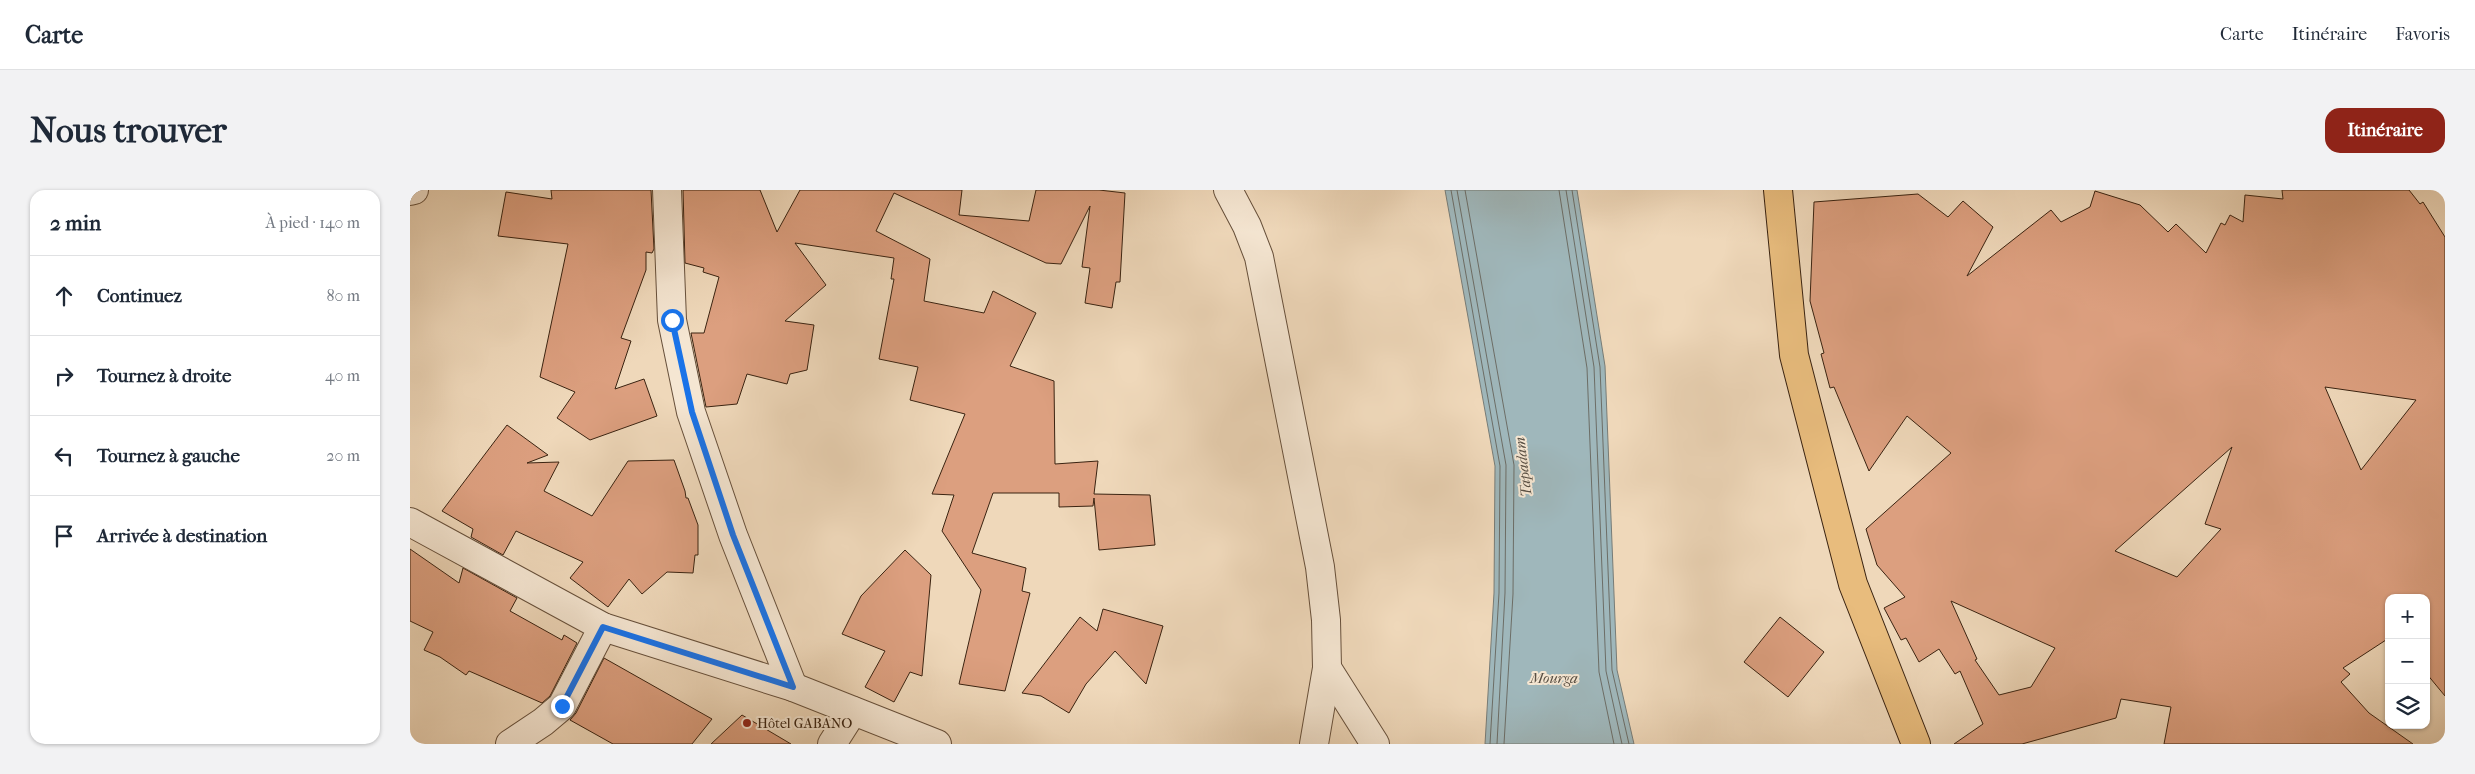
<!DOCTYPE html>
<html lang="fr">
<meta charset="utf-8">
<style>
:root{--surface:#fff;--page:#f2f2f3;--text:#1f2937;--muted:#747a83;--line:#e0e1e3;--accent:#8f2418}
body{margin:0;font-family:"IM FELL French Canon",serif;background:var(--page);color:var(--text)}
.controls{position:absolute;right:15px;bottom:15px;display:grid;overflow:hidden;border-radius:10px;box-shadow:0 1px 4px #0004}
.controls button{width:45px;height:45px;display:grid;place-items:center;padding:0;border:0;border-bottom:1px solid var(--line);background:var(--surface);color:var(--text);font:25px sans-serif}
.stop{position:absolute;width:15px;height:15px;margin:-11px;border:4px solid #1a73e8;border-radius:50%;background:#fff}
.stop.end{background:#1a73e8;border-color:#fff;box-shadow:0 1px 5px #0008}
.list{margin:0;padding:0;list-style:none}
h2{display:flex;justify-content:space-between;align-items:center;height:65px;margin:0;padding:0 20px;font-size:21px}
h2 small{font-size:16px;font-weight:400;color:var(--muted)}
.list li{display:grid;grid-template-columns:32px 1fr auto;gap:15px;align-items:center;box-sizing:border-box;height:80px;padding:0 20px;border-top:1px solid var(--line)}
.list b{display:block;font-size:19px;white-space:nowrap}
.list em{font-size:16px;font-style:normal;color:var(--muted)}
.icon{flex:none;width:28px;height:28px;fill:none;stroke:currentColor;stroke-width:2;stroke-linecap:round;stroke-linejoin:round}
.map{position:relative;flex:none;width:2035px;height:554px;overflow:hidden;border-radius:15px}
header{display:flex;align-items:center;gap:30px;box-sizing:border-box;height:70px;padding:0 25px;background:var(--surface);border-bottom:1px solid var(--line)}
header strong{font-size:24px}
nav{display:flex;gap:28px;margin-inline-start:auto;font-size:18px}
.intro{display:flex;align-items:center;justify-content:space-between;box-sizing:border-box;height:120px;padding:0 30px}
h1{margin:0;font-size:35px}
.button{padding:12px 22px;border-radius:15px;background:var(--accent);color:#fff;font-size:18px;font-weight:700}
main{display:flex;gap:30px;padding:0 30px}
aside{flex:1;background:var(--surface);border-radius:15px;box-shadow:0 1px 4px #0004}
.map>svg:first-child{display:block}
.water{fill:#9fb7bb;stroke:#777c77}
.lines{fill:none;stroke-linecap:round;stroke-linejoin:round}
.shore{stroke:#6c6d66;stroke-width:1}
.building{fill:#dc9f7f;stroke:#3a2311;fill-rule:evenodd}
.minor-casing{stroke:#67503b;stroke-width:30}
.primary-casing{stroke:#3a2311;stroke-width:30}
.minor{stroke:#f5e6d2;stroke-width:28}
.primary{stroke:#e8bc7d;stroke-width:28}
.route{stroke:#1a73e8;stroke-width:6}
.poi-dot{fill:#8f2418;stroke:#f5e6d2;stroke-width:2}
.labels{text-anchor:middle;stroke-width:4;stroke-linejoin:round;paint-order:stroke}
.poi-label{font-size:14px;fill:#3a2311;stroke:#f5e6d2;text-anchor:start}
.water-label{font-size:15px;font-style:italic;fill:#584f44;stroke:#f5e6d2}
</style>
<header>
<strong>Carte</strong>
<nav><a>Carte</a><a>Itinéraire</a><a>Favoris</a></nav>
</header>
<div class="intro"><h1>Nous trouver</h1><a class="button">Itinéraire</a></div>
<main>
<aside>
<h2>2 min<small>À pied · 140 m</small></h2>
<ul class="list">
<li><svg class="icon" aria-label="ahead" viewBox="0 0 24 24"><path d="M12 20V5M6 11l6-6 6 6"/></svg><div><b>Continuez</b></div><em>80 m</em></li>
<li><svg class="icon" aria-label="right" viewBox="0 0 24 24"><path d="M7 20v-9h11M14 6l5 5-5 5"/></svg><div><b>Tournez à droite</b></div><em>40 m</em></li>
<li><svg class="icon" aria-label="left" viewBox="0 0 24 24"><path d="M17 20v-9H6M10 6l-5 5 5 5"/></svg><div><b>Tournez à gauche</b></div><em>20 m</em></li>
<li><svg class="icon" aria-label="arrive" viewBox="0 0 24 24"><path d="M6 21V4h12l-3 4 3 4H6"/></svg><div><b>Arrivée à destination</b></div></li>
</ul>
</aside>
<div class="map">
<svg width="2035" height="554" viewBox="0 0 2035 554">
<rect width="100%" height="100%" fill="#efd8ba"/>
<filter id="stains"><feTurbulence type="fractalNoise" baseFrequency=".004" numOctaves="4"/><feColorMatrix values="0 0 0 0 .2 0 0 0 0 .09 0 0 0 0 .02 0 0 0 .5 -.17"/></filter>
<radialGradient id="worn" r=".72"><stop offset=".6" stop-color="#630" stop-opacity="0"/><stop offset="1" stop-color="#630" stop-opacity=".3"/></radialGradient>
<path class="water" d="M 1035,0 L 1167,0 L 1195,176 L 1207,480 L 1224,554 L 1075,554 L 1084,403 L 1085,276 Z"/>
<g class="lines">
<g class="shore">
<path d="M 1041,0 L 1090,276 L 1089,403 L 1080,554"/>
<path d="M 1047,0 L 1096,275 L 1095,403 L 1087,554"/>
<path d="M 1055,0 L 1104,275 L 1103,404 L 1094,554"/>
<path d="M 1149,0 L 1177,178 L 1189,482 L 1204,554"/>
<path d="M 1156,0 L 1184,177 L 1196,481 L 1212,554"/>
<path d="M 1162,0 L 1190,177 L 1202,480 L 1219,554"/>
</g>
</g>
<g class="building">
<path d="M 141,0 L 241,0 L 244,59 L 242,63 L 236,62 L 236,80 L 211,148 L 221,151 L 205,199 L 234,189 L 247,226 L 180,250 L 147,228 L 165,202 L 130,187 L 158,54 L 88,46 L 96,2 L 142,9 Z"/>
<path d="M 273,0 L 350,0 L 367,42 L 390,0 L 552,0 L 549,25 L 619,31 L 626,0 L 689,0 L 715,3 L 710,92 L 706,92 L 702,118 L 675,113 L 680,78 L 672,77 L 680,16 L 651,74 L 636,73 L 484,3 L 466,41 L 520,69 L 514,111 L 574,123 L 583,101 L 626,123 L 600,176 L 644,191 L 645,274 L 688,271 L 684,304 L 740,305 L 745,355 L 689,360 L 684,308 L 683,316 L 649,317 L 649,303 L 583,303 L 562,363 L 616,378 L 612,401 L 620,403 L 595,501 L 549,494 L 571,400 L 532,341 L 544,305 L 522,304 L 555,224 L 500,210 L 508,177 L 469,169 L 484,89 L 481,89 L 484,68 L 385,53 L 416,95 L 375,131 L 404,135 L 397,180 L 380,184 L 377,194 L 337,184 L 327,214 L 296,217 L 281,143 L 294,143 L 309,87 L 293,82 L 294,78 L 275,73 Z"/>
<path d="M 1872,0 L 1999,0 L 2010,14 L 2013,12 L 2035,47 L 2035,506 L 2016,483 L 2016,408 L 1979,408 L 1979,448 L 1933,478 L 1940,484 L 1931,492 L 1959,523 L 2003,554 L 1754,554 L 1761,517 L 1711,509 L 1706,528 L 1612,554 L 1544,554 L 1573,534 L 1550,481 L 1545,484 L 1529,459 L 1509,472 L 1496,448 L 1491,450 L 1474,418 L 1495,407 L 1467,375 L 1456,339 L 1541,263 L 1497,226 L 1459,281 L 1424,197 L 1420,198 L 1411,164 L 1414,163 L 1400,111 L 1404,12 L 1508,4 L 1538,27 L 1553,11 L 1583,37 L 1557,86 L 1641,20 L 1651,32 L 1680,17 L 1685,1 L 1730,15 L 1758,42 L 1766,34 L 1796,63 L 1811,33 L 1815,35 L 1820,25 L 1833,32 L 1835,5 L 1873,9 ZM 1915,197 L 2006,210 L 1951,280 ZM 1822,257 L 1795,334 L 1811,339 L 1767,387 L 1705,361 ZM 1541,411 L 1645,458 L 1621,497 L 1589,505 L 1565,470 L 1567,469 Z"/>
<path d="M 97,235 L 138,265 L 117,273 L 149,272 L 134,301 L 182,326 L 218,271 L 264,270 L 275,301 L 276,308 L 278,308 L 288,335 L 288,365 L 285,365 L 283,383 L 257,382 L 232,404 L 219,389 L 198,417 L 160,388 L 173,372 L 106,341 L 93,365 L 61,347 L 63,339 L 32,321 Z"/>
<path d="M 0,359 L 49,393 L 53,378 L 107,408 L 100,421 L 152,450 L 154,445 L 167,453 L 140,506 L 132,513 L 59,481 L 56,485 L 30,467 L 14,460 L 23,442 L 0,431 Z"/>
<path d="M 495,360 L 521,385 L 512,486 L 500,482 L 484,512 L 455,497 L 475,461 L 432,444 L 451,406 Z"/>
<path d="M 693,419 L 753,436 L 736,494 L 705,461 L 676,494 L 659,523 L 631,506 L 612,503 L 670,427 L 687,441 Z"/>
<path d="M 1370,427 L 1414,462 L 1378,507 L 1334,472 Z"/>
<path d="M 194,468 L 302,529 L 282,554 L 203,554 L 160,530 L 166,523 Z"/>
<path d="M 332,525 L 381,554 L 301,554 Z"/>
</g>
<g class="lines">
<g class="minor-casing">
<g id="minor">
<path d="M 257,0 L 262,130 L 281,222 L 323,345 L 383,497"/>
<path d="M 818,0 L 837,36 L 849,67 L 910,377 L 916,430 L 917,478 L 904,554"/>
<path d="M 0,1 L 4,0"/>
<path d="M 0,332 L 193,437 L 383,497 L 527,554"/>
<path d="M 917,478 L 965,554"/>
<path d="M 100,554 L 133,532 L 152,516 L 193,437"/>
<path d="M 422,554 L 443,521"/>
</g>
</g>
<g class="primary-casing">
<path id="primary" d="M 1368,0 L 1384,165 L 1443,394 L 1506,554"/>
</g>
<use href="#minor" class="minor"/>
<use href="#primary" class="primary"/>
</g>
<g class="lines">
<path class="route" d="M 152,516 L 193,437 L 383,497 L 323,345 L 282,222 L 262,130"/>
</g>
<circle class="poi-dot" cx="337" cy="533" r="5"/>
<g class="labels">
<g class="poi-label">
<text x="347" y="538">Hôtel GABANO</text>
</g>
<g class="water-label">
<text transform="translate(1113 277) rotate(-97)" y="5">Tapadam</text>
<text x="1144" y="493">Mourga</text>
</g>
</g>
<rect width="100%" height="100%" filter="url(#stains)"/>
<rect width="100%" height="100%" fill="url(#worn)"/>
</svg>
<div class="controls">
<button>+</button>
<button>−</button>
<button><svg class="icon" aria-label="layers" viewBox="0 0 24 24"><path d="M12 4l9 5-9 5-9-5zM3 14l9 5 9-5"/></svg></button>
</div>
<div class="stop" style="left:262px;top:130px"></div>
<div class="stop end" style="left:152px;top:516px"></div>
</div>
</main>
